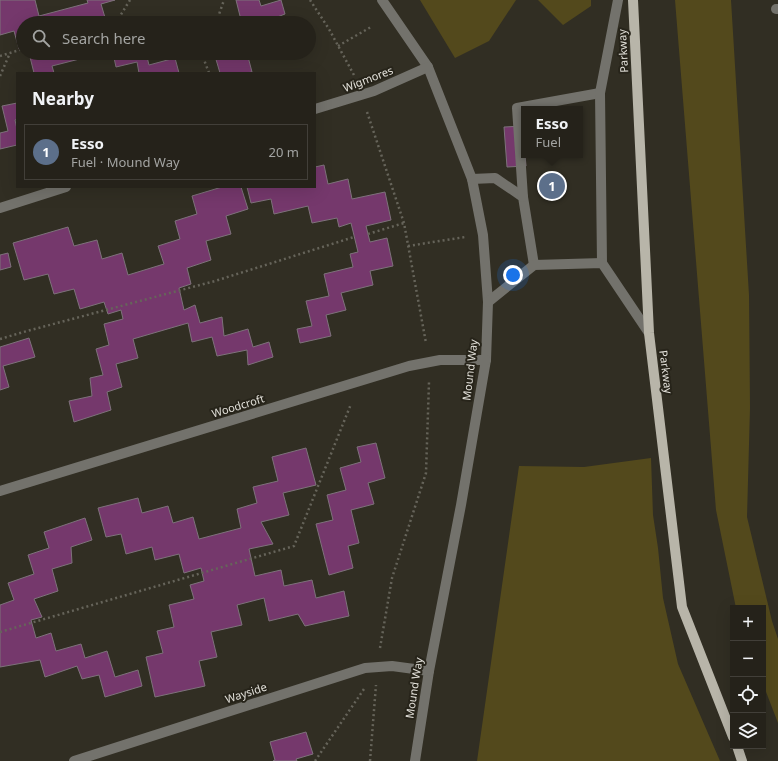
<!DOCTYPE html>
<meta charset="utf-8">
<style>
:root{--surface:#25221a;--page:#312f27;--text:#f1f3f6;--muted:#a3a4a2;--line:#423f39;--accent:#fa87e7}
body{margin:0;font-family:"Noto Sans",sans-serif;background:var(--page);color:var(--text)}
.controls{position:absolute;right:12px;bottom:12px;display:grid;overflow:hidden;border-radius:0px;box-shadow:0 4px 16px #0002}
.controls button{width:36px;height:36px;display:grid;place-items:center;padding:0;border:0;border-bottom:1px solid var(--line);background:var(--surface);color:var(--text);font:20px sans-serif}
.you{position:absolute;left:513px;top:275px;width:14px;height:14px;margin:-10px;border:3px solid #fff;border-radius:50%;background:#1a73e8;box-shadow:0 0 0 6px #1a73e833}
.badge{display:grid;place-items:center;width:26px;height:26px;border-radius:50%;background:var(--accent);color:#fff;font-size:13px;font-weight:700}
.pin{position:absolute;translate:-50% -50%;border:2px solid #fff;box-shadow:0 1px 4px #0006}
.popup{position:absolute;left:521px;top:106px;width:62px;height:52px;box-sizing:border-box;display:grid;place-content:center;border-radius:0px;background:var(--surface);filter:drop-shadow(0 1px 3px #0005);font-size:13px;white-space:nowrap;color:var(--muted)}
.popup b{font-size:15px;color:var(--text)}
.popup::after{content:'';position:absolute;left:50%;top:100%;margin-left:-8px;border:8px solid transparent;border-top-color:var(--surface)}
.list{margin:0;padding:0;list-style:none}
h2{display:flex;justify-content:space-between;align-items:center;height:52px;margin:0;padding:0 16px;font-size:17px}
h2 small{font-size:13px;font-weight:400;color:var(--muted)}
.list li{display:grid;grid-template-columns:26px 1fr auto;gap:12px;align-items:center;box-sizing:border-box;height:56px;margin:0 8px 8px;padding:0 8px;border:1px solid var(--line);border-radius:0px}
.list b{display:block;font-size:15px;white-space:nowrap}
.list p{margin:0;font-size:13px;white-space:nowrap;color:var(--muted)}
.list em{font-size:13px;font-style:normal;color:var(--muted)}
.icon{flex:none;width:22px;height:22px;fill:none;stroke:currentColor;stroke-width:2;stroke-linecap:round;stroke-linejoin:round}
.map{position:relative;flex:none;width:778px;height:761px;overflow:hidden}
.search{position:absolute;background:var(--surface);box-shadow:0 4px 16px #0002;left:16px;top:16px;width:300px;height:44px;display:flex;align-items:center;gap:10px;box-sizing:border-box;padding:0 14px;border-radius:22px;color:var(--muted);font-size:15px}
.panel{position:absolute;background:var(--surface);box-shadow:0 4px 16px #0002;left:16px;top:72px;width:300px;height:116px;border-radius:0px}
.map>svg:first-child{display:block}
.green{fill:#53491c}
.building{fill:#75386c;stroke:#7e727b}
.lines{fill:none;stroke-linecap:round;stroke-linejoin:round}
.path{stroke:#66645a;stroke-width:2.5;stroke-dasharray:2 3;stroke-linecap:butt}
.minor{stroke:#73726c;stroke-width:10}
.major{stroke:#b8b5a9;stroke-width:10}
.labels{text-anchor:middle;stroke-width:4;stroke-linejoin:round;paint-order:stroke}
.street-label{font-size:11px;fill:#e3e1da;stroke:#27241a}
</style>
<div class="map">
<svg width="778" height="761" viewBox="0 0 778 761">
<rect width="100%" height="100%" fill="#312e23"/>
<g class="green">
<path d="M 420,0 L 516,0 L 489,41 L 455,58 Z"/>
<path d="M 538,0 L 591,0 L 591,6 L 563,25 Z"/>
<path d="M 675,0 L 731,0 L 749,295 L 750,408 L 747,517 L 772,621 L 778,639 L 778,723 L 763,684 L 763,608 L 736,608 L 716,510 Z"/>
<path d="M 651,458 L 653,515 L 658,548 L 663,598 L 678,664 L 720,761 L 477,761 L 519,466 L 584,467 Z"/>
</g>
<g class="building">
<path d="M 0,0 L 35,0 L 39,16 L 88,3 L 87,0 L 115,0 L 101,4 L 106,21 L 99,23 L 23,23 L 23,48 L 19,49 L 14,31 L 0,35 Z"/>
<path d="M 236,0 L 259,0 L 261,6 L 281,0 L 285,14 L 264,22 L 264,23 L 227,23 L 241,20 Z"/>
<path d="M 29,53 L 103,53 L 52,66 L 54,73 L 34,73 Z"/>
<path d="M 113,53 L 117,53 L 118,55 L 126,53 L 146,53 L 149,65 L 175,58 L 179,73 L 139,73 L 137,62 L 116,67 Z"/>
<path d="M 226,53 L 247,53 L 252,72 L 246,73 L 220,73 L 215,56 Z"/>
<path d="M 17,103 L 17,119 L 15,120 L 17,129 L 17,145 L 0,149 L 0,133 L 8,131 L 2,106 Z"/>
<path d="M 524,126 L 524,155 L 525,155 L 526,166 L 507,167 L 504,127 Z"/>
<path d="M 324,165 L 328,184 L 348,179 L 352,199 L 385,192 L 391,220 L 366,226 L 370,242 L 387,238 L 393,266 L 370,271 L 373,285 L 341,293 L 346,310 L 326,315 L 331,336 L 300,343 L 297,329 L 312,326 L 306,301 L 329,296 L 324,274 L 353,267 L 350,254 L 358,252 L 351,223 L 339,227 L 337,218 L 312,223 L 308,206 L 274,214 L 271,199 L 251,203 L 247,187 L 315,187 L 315,167 Z"/>
<path d="M 222,187 L 241,187 L 248,209 L 226,216 L 231,234 L 206,241 L 211,260 L 187,268 L 191,284 L 179,288 L 184,310 L 195,305 L 200,323 L 222,317 L 224,336 L 248,329 L 253,347 L 269,342 L 273,357 L 248,365 L 247,350 L 217,356 L 212,337 L 192,342 L 188,323 L 133,339 L 138,358 L 116,364 L 122,387 L 107,392 L 111,410 L 74,422 L 69,401 L 92,396 L 90,378 L 103,375 L 96,349 L 109,345 L 104,324 L 123,319 L 121,310 L 108,314 L 104,302 L 80,309 L 74,289 L 54,294 L 48,274 L 24,280 L 13,243 L 68,227 L 74,246 L 97,240 L 102,259 L 122,253 L 128,275 L 164,264 L 158,246 L 180,239 L 175,221 L 197,214 L 192,196 Z"/>
<path d="M 8,253 L 11,267 L 0,270 L 0,255 Z"/>
<path d="M 29,338 L 35,357 L 3,366 L 9,387 L 0,390 L 0,347 Z"/>
<path d="M 376,443 L 385,478 L 368,483 L 374,504 L 351,510 L 359,543 L 348,546 L 353,568 L 329,575 L 316,524 L 333,520 L 327,495 L 346,490 L 340,468 L 361,462 L 357,447 Z"/>
<path d="M 306,448 L 316,485 L 283,493 L 289,515 L 261,522 L 273,544 L 249,549 L 255,576 L 281,570 L 284,586 L 312,580 L 316,598 L 344,591 L 349,616 L 305,626 L 298,614 L 269,621 L 264,598 L 237,605 L 242,625 L 211,632 L 217,657 L 199,661 L 205,686 L 155,697 L 146,657 L 163,653 L 157,631 L 174,627 L 169,605 L 194,599 L 190,585 L 204,581 L 201,568 L 184,573 L 179,554 L 155,560 L 152,547 L 126,554 L 121,534 L 106,537 L 98,508 L 138,498 L 142,513 L 168,506 L 173,523 L 193,517 L 199,539 L 241,528 L 237,509 L 257,503 L 253,487 L 278,481 L 272,457 Z"/>
<path d="M 85,518 L 92,540 L 71,547 L 72,563 L 52,569 L 58,591 L 34,599 L 42,617 L 31,620 L 36,638 L 51,633 L 56,651 L 81,644 L 85,658 L 107,651 L 115,677 L 138,670 L 142,686 L 105,697 L 99,675 L 82,679 L 77,666 L 45,677 L 40,660 L 0,667 L 0,605 L 14,600 L 8,583 L 34,574 L 28,555 L 49,548 L 44,532 Z"/>
<path d="M 306,732 L 313,754 L 296,759 L 297,761 L 273,761 L 275,760 L 270,742 Z"/>
</g>
<g class="lines">
<g class="path">
<path d="M 310,0 L 329,29 L 355,77"/>
<path d="M 110,23 L 117,21 L 130,0"/>
<path d="M 216,23 L 224,0"/>
<path d="M 338,46 L 371,27"/>
<path d="M 195,53 L 203,57 L 205,53"/>
<path d="M 0,56 L 23,49"/>
<path d="M 203,57 L 209,73"/>
<path d="M 0,76 L 10,53"/>
<path d="M 367,112 L 404,223 L 426,343"/>
<path d="M 368,234 L 404,223"/>
<path d="M 408,246 L 465,237"/>
<path d="M 0,339 L 27,331 L 215,281 L 354,237"/>
<path d="M 0,632 L 294,546 L 351,404"/>
<path d="M 380,648 L 392,578 L 426,473 L 429,382"/>
<path d="M 315,761 L 364,689"/>
<path d="M 370,761 L 376,685"/>
</g>
<g class="minor">
<path d="M 382,0 L 428,67 L 472,179 L 483,235 L 488,302 L 486,360 L 461,505 L 429,671 L 415,761"/>
<path d="M 776,9 L 778,9"/>
<path d="M 315,109 L 374,91 L 428,67"/>
<path d="M 472,179 L 495,178 L 523,197 L 534,265"/>
<path d="M 523,197 L 517,108 L 600,93"/>
<path d="M 0,208 L 66,187"/>
<path d="M 602,263 L 600,93 L 618,0"/>
<path d="M 488,302 L 534,265 L 602,263 L 649,333"/>
<path d="M 0,491 L 409,366 L 440,360 L 486,360"/>
<path d="M 74,761 L 365,668 L 392,666 L 429,671"/>
</g>
<g class="major">
<path d="M 633,0 L 649,333 L 682,607 L 733,737"/>
<path d="M 737,746 L 742,761"/>
</g>
</g>
<g class="labels">
<g class="street-label">
<text transform="translate(623 51) rotate(-93)" y="4">Parkway</text>
<text transform="translate(368 79) rotate(-21)" y="4">Wigmores</text>
<text transform="translate(470 370) rotate(-83)" y="4">Mound Way</text>
<text transform="translate(666 372) rotate(83)" y="4">Parkway</text>
<text transform="translate(238 406) rotate(-17)" y="4">Woodcroft</text>
<text transform="translate(414 688) rotate(-81)" y="4">Mound Way</text>
<text transform="translate(246 693) rotate(-18)" y="4">Wayside</text>
</g>
</g>
</svg>
<div class="controls">
<button>+</button>
<button>−</button>
<button><svg class="icon" aria-label="locate" viewBox="0 0 24 24"><circle cx="12" cy="12" r="6"/><path d="M12 2v4M12 18v4M2 12h4M18 12h4"/></svg></button>
<button><svg class="icon" aria-label="layers" viewBox="0 0 24 24"><path d="M12 4l9 5-9 5-9-5zM3 14l9 5 9-5"/></svg></button>
</div>
<div class="you"></div>
<div class="pin badge" style="left:552px;top:186px;background:#5c6f8a">1</div>
<div class="popup"><b>Esso</b>Fuel</div>
<div class="search"><svg class="icon" aria-label="search" viewBox="0 0 24 24"><circle cx="10" cy="10" r="6"/><path d="M15 15l6 6"/></svg>Search here</div>
<section class="panel">
<h2>Nearby<small></small></h2>
<ul class="list">
<li><span class="badge" style="background:#5c6f8a">1</span><div><b>Esso</b><p>Fuel · Mound Way</p></div><em>20 m</em></li>
</ul>
</section>
</div>
